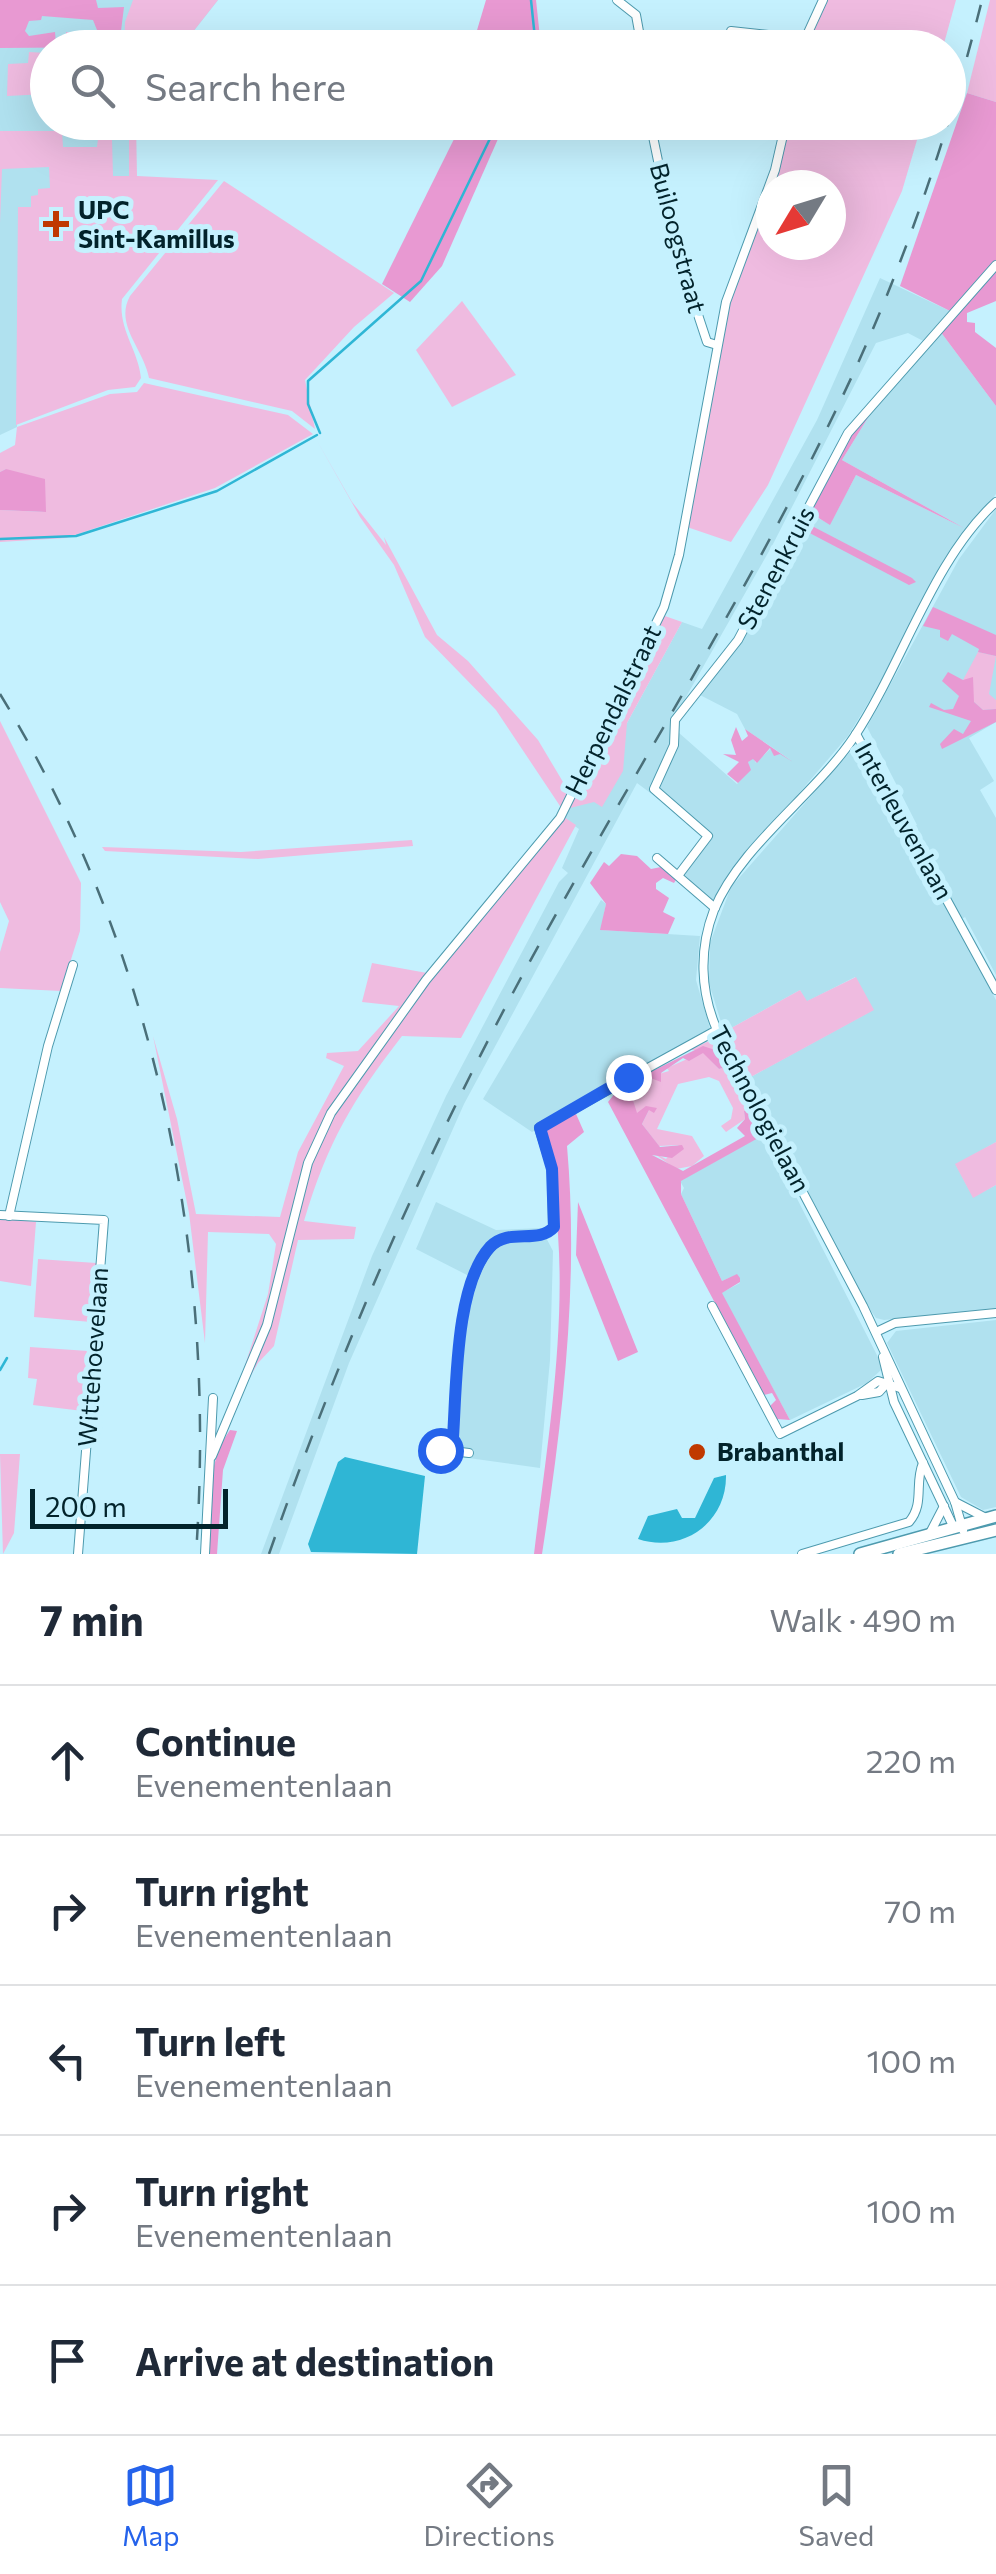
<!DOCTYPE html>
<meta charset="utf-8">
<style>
:root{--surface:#fff;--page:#f2f2f3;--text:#1f2937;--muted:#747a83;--line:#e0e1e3;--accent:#2563eb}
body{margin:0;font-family:Commissioner,sans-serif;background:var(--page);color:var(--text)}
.compass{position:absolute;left:756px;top:170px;width:90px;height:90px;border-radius:50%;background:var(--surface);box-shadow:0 10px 40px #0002;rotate:232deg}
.scale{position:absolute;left:30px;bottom:25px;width:198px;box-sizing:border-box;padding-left:10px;border:5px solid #02232b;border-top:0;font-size:28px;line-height:35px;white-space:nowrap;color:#02232b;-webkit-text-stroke:8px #c5f1fe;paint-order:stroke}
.stop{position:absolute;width:30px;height:30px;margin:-22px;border:8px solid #2563eb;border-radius:50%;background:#fff}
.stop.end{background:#2563eb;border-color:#fff;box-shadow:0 2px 10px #0008}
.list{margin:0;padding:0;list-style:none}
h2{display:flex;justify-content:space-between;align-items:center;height:130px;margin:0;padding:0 40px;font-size:42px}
h2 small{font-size:32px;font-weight:400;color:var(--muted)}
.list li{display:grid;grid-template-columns:65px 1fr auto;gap:30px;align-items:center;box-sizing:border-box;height:150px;padding:0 40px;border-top:2px solid var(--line)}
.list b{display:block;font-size:38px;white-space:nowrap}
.list p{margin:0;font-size:32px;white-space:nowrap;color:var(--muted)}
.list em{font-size:32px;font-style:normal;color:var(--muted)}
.icon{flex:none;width:55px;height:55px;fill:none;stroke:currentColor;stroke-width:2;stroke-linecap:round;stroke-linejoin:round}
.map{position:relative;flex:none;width:996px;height:1554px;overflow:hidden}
.search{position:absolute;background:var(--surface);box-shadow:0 10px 40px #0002;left:30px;right:30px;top:30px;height:110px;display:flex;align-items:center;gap:25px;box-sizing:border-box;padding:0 35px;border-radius:55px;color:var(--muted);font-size:38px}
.sheet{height:880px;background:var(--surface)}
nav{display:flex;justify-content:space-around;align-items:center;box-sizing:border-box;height:140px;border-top:2px solid var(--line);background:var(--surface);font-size:28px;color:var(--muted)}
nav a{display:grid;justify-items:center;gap:5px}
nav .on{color:var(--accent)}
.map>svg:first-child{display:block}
.built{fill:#b0e1ef}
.green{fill:#efbbe0}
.forest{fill:#e899d2;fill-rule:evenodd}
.water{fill:#2fb6d5}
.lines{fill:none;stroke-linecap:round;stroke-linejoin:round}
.stream{stroke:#2fb6d5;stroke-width:2.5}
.minor-casing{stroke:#4d9aae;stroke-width:10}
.trunk-casing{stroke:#4d9aae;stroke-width:14}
.minor{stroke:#fff;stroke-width:8}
.trunk{stroke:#fff;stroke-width:11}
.rail{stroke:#4a6f79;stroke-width:2.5;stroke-dasharray:18 18;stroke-linecap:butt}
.route{stroke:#2563eb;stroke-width:12}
.poi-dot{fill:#c03900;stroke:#c5f1fe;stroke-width:4}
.labels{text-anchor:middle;stroke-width:10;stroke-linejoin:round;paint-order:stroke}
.poi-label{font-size:25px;font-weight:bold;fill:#02232b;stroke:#c5f1fe;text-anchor:start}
.street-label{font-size:25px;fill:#02232b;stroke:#c5f1fe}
</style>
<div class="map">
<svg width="996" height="1554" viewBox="0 0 996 1554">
<rect width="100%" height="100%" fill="#c5f1fe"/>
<g class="built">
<path d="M 0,0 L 218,0 L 181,47 L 48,48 L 48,122 L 136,123 L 136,177 L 18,274 L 17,427 L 0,435 Z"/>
<path d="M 880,278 L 952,312 L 925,342 L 908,333 L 876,343 L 772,546 L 670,725 L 737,784 L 750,770 L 748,762 L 753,758 L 756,763 L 771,748 L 792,761 L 745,729 L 737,714 L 698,694 L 739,642 L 802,523 L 919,585 L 812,527 L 816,517 L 830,524 L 856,475 L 964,528 L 842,460 L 872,411 L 940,331 L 996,406 L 996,494 L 949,553 L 895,659 L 848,736 L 723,882 L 710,906 L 680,877 L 708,836 L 637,783 L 464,1104 L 349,1363 L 279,1554 L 261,1554 L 372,1256 L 446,1096 L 559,882 L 568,873 L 562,868 L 579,829 L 563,818 L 566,809 L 626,725 L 682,622 L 702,629 L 817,420 Z"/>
<path d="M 996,509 L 996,722 L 969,738 L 994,781 L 980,790 L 996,818 L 996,975 L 965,917 L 955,923 L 996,1000 L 996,1142 L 956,1165 L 973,1197 L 996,1185 L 996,1309 L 884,1320 L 876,1318 L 866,1304 L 749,1078 L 873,1010 L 855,977 L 806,1002 L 800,990 L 724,1032 L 709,983 L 710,943 L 731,887 L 849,753 L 862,751 L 906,831 L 917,825 L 867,727 L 959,559 Z"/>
<path d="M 601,900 L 606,904 L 601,930 L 700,936 L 696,980 L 711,1032 L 532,1132 L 483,1099 Z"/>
<path d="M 764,1134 L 881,1363 L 881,1370 L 867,1383 L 790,1420 L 721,1293 L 740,1283 L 736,1275 L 722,1281 L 681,1194 L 684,1188 L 680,1181 Z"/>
<path d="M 436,1202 L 496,1230 L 541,1228 L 553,1251 L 550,1360 L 540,1468 L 447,1455 L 462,1303 L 469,1276 L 416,1249 Z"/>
<path d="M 996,1320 L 996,1507 L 983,1510 L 961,1497 L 887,1343 L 896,1331 Z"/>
</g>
<g class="green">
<path d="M 133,0 L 218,0 L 181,47 L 124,47 L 125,22 Z"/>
<path d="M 826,0 L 956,0 L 943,47 L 804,48 Z"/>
<path d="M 990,0 L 996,0 L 996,102 L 967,93 Z"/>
<path d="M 29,52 L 47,53 L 47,94 L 7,96 L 8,64 L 28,63 Z"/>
<path d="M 129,123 L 136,123 L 137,176 L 218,180 L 122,299 C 118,330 138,349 141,378 L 135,387 L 108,390 L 16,425 L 18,207 L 31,207 L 31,196 L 38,195 L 38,189 L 50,188 L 49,167 L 2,169 L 0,223 L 0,131 L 62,131 L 63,147 L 97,147 L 98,139 L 112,139 L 113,176 L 129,176 Z"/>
<path d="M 787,123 L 922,123 L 902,191 L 768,485 L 731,542 L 687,527 L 729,300 L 771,187 L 771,245 L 831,245 L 831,185 L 772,185 Z"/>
<path d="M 224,181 L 394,293 L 354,327 L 305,380 L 315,429 L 292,411 L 149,378 C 144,349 114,325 130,296 Z"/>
<path d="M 462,301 L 516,375 L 452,407 L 416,350 Z"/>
<path d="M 144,383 L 288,415 L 313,434 L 215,488 L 66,538 L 0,542 L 0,510 L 45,512 L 6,469 L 0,472 L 0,453 L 15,445 L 17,427 L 110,394 L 137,392 Z"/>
<path d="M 316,439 L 352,502 L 386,545 L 384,537 L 437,635 L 468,661 L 538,740 L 569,792 L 562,809 L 496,710 L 425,637 L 394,565 L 360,517 Z"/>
<path d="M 662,615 L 682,622 L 627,723 L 623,771 L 602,807 L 594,802 L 566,809 Z"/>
<path d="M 978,652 L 996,656 L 989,694 L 996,700 L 996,709 L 983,710 L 974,702 L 963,680 Z"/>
<path d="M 0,721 L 81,883 L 80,931 L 61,991 L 0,988 L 0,952 L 9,921 L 0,902 Z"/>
<path d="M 564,817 L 576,825 L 461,1038 L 402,1036 C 352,1101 328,1141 304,1221 L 356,1227 L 354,1239 L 298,1240 L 274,1346 L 258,1363 L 230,1412 L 268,1294 L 276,1244 L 269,1234 L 208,1232 L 205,1343 L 189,1213 L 153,1036 L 177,1119 L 196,1214 L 280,1217 L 298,1152 L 344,1066 L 326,1058 L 327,1053 L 358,1051 L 399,1006 L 362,1002 L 372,963 L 427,973 L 442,965 Z"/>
<path d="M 412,840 L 413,846 L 258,859 L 105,851 L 102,847 L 241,852 Z"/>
<path d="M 856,977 L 874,1010 L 749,1078 L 724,1032 L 800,990 L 807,1001 Z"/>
<path d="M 711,1040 L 751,1109 L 744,1111 L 745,1119 L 726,1132 L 721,1126 L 731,1119 L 733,1108 L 719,1081 L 709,1077 L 678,1084 L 657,1129 L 692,1136 L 704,1156 L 692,1166 L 676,1169 L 652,1152 L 666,1159 L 679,1145 L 659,1146 L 642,1124 L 649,1110 L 657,1108 L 636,1114 L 632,1097 L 648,1077 L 669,1071 L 667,1068 L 703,1052 L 719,1069 L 723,1068 L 715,1050 L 690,1050 Z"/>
<path d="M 996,1142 L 996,1185 L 973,1198 L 955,1164 Z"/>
<path d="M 0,1218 L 36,1222 L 31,1286 L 0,1281 Z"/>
<path d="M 38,1259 L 96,1263 L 91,1322 L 34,1317 Z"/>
<path d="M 30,1347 L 88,1351 L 83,1411 L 33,1405 L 37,1379 L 28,1378 Z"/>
<path d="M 0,1454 L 20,1454 L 14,1533 L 3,1554 Z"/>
</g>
<g class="forest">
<path d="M 0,0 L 96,0 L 98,8 L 124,7 L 119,47 L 0,48 ZM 42,16 L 93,20 L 97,30 L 91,36 L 66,32 L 66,44 L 56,44 L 55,32 L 29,36 L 25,31 L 29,21 L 41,20 Z"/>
<path d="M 486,0 L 536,0 L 541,47 L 472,47 Z"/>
<path d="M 967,93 L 996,102 L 996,260 L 952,312 L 900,286 Z"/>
<path d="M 462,123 L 505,123 L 442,266 L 410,302 L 382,284 Z"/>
<path d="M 996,268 L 996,301 L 967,313 L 967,322 L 975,323 L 975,332 L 996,348 L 996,406 L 940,331 Z"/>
<path d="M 872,411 L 842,460 L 964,528 L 856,475 L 830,525 L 817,517 L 812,526 L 912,578 L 916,582 L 909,585 L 800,528 L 849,434 Z"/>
<path d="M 6,469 L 45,479 L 46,512 L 0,510 L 0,472 Z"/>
<path d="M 933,607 L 996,635 L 996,656 L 978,652 L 979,649 L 952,634 L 948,641 L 940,637 L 940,630 L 923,626 Z"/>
<path d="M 948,672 L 963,680 L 973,677 L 974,702 L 983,710 L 996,709 L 996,722 L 942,749 L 940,744 L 954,729 L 963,734 L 971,721 L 929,707 L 931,703 L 944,710 L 953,709 L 959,696 L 942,681 Z"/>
<path d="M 736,727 L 742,741 L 748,736 L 745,729 L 793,762 L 780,754 L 774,756 L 770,748 L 757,763 L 753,759 L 748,762 L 751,770 L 738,783 L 727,774 L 739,762 L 723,754 L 736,755 L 731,740 Z"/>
<path d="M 621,854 L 637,856 L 651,869 L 666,866 L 680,873 L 674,883 L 663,878 L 656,883 L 656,889 L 669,898 L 663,912 L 675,918 L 668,934 L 600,930 L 606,904 L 590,883 L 604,862 L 609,866 Z"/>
<path d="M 703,1046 L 715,1050 L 723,1068 L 719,1069 L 703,1053 L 689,1061 L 683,1058 L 661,1073 L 661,1082 L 648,1077 L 632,1097 L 637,1113 L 646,1106 L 657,1108 L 654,1113 L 649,1110 L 642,1124 L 660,1147 L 682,1145 L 684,1149 L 672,1158 L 652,1155 L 683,1171 L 745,1136 L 737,1128 L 745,1119 L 744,1111 L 751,1109 L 760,1137 L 681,1181 L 681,1194 L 722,1281 L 737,1274 L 740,1278 L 740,1282 L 722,1293 L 790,1420 L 777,1419 L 770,1406 L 776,1400 L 772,1393 L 764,1395 L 608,1102 L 620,1087 Z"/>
<path d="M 573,1107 L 584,1132 L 567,1146 C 579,1283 563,1418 542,1554 L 534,1554 C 550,1419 580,1259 539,1128 Z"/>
<path d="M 578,1202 L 638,1352 L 618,1361 L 576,1255 Z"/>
<path d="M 230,1430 L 237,1431 L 223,1470 L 217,1554 L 207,1554 C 209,1513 205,1465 230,1430 Z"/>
</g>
<g class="water">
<path d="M 345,1457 L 425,1476 L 417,1554 L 311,1552 L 308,1544 L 338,1462 Z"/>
<path d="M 726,1475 C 727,1523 682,1554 638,1539 L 648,1516 L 677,1509 L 682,1518 L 695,1518 L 714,1478 Z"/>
</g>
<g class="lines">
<g class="stream">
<path d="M 531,0 L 536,48"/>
<path d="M 320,433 L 308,404 L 308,381 L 421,281 L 498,122"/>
<path d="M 0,539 L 76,536 L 217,491 L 317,435"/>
<path d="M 0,1370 L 7,1358"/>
</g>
<g class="minor-casing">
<g id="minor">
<path d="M 617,0 L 636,15 L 642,48"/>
<path d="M 731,31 L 805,39"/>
<path d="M 801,48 L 823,0"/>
<path d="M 650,122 L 676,248 L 707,342 L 717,345"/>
<path d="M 856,734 L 996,990"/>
<path d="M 657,858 L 715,908"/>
<path d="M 680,873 L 708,836 L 654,789 L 674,745 L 675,720 L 738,640 L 848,433 L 996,265"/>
<path d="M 0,1215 L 104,1220 L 78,1554"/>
<path d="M 9,1216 L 48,1046 L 73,965"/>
<path d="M 712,1306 L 780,1434 L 857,1396 L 878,1381 L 900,1388"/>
<path d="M 876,1332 L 895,1323 L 996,1313"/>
<path d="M 883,1357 L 894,1402 L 954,1528"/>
<path d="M 862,1395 L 879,1392 L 888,1382"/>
<path d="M 440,1450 L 452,1451 C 457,1396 453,1288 491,1247 C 509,1227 538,1245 553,1227 L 552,1169 L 539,1128 L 717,1030"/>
<path d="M 452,1451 L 469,1453"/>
<path d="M 212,1456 L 267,1325 L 308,1163 L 331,1113 L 426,980 L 560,818 L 664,607 L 679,555 L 726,302 L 775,170 L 786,122"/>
<path d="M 955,1502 L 986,1518"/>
<path d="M 963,1530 L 955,1502 L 863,1306 L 717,1030 C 700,991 699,949 714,910 C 740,846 815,795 854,737 C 902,665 933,559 996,502"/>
<path d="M 930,1533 L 944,1506"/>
<path d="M 205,1554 L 213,1398"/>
<path d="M 802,1554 L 909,1522 C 925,1503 914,1484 923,1463"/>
</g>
</g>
<g class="trunk-casing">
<g id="trunk">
<path d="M 860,1554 L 996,1516"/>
<path d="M 899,1554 L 996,1530"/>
</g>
</g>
<use href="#minor" class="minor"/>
<use href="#trunk" class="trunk"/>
<g class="rail">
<path d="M 0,694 C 157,952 217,1255 196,1554"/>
<path d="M 269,1554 C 340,1351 426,1152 529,963 C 636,767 759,577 853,374 C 908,254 950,128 982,0"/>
</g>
</g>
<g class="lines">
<path class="route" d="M 440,1450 L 452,1451 C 457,1397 453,1288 490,1247 C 509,1227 538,1245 554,1227 L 552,1169 L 540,1128 L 628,1077"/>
</g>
<g class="poi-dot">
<path d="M51 209h10v10h10v10h-10v10h-10v-10h-10v-10h10z"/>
<circle cx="697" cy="1452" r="10"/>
</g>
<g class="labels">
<g class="poi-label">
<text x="78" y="219">UPC<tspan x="78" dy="29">Sint-Kamillus</tspan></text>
<text x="717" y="1461">Brabanthal</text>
</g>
<g class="street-label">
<text transform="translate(678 238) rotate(75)" y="9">Builoogstraat</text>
<text transform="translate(776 568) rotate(-62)" y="9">Stenenkruis</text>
<text transform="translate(613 710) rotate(-64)" y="9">Herpendalstraat</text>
<text transform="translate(904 821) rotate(61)" y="9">Interleuvenlaan</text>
<text transform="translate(760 1109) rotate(62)" y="9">Technologielaan</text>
<text transform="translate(93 1357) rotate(-86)" y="9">Wittehoevelaan</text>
</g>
</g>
</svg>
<svg class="compass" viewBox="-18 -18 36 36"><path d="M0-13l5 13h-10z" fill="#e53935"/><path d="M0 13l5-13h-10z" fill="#747a83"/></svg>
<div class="scale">200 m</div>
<div class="stop" style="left:440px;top:1450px"></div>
<div class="stop end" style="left:628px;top:1077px"></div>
<div class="search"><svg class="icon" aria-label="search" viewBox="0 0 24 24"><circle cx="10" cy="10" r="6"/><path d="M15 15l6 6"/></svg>Search here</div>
</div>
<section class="sheet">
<h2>7 min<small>Walk · 490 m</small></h2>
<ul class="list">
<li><svg class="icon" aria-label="ahead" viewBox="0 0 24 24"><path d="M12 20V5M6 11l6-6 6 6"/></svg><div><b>Continue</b><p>Evenementenlaan</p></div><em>220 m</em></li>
<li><svg class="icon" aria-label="right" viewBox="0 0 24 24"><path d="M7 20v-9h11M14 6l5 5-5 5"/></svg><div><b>Turn right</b><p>Evenementenlaan</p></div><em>70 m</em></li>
<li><svg class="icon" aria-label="left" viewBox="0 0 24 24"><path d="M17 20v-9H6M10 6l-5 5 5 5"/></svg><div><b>Turn left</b><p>Evenementenlaan</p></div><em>100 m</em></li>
<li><svg class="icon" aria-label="right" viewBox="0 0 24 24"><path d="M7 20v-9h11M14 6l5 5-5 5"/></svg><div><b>Turn right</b><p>Evenementenlaan</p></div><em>100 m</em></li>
<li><svg class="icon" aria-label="arrive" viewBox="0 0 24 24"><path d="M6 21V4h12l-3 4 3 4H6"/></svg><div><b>Arrive at destination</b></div></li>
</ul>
</section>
<nav>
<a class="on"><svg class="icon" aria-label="map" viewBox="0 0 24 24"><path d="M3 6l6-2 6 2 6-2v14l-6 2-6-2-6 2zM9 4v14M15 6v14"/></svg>Map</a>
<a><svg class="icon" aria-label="directions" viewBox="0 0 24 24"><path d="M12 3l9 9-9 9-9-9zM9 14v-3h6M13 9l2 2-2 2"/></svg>Directions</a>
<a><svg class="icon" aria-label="saved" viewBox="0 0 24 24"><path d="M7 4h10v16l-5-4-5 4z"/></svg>Saved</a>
</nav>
